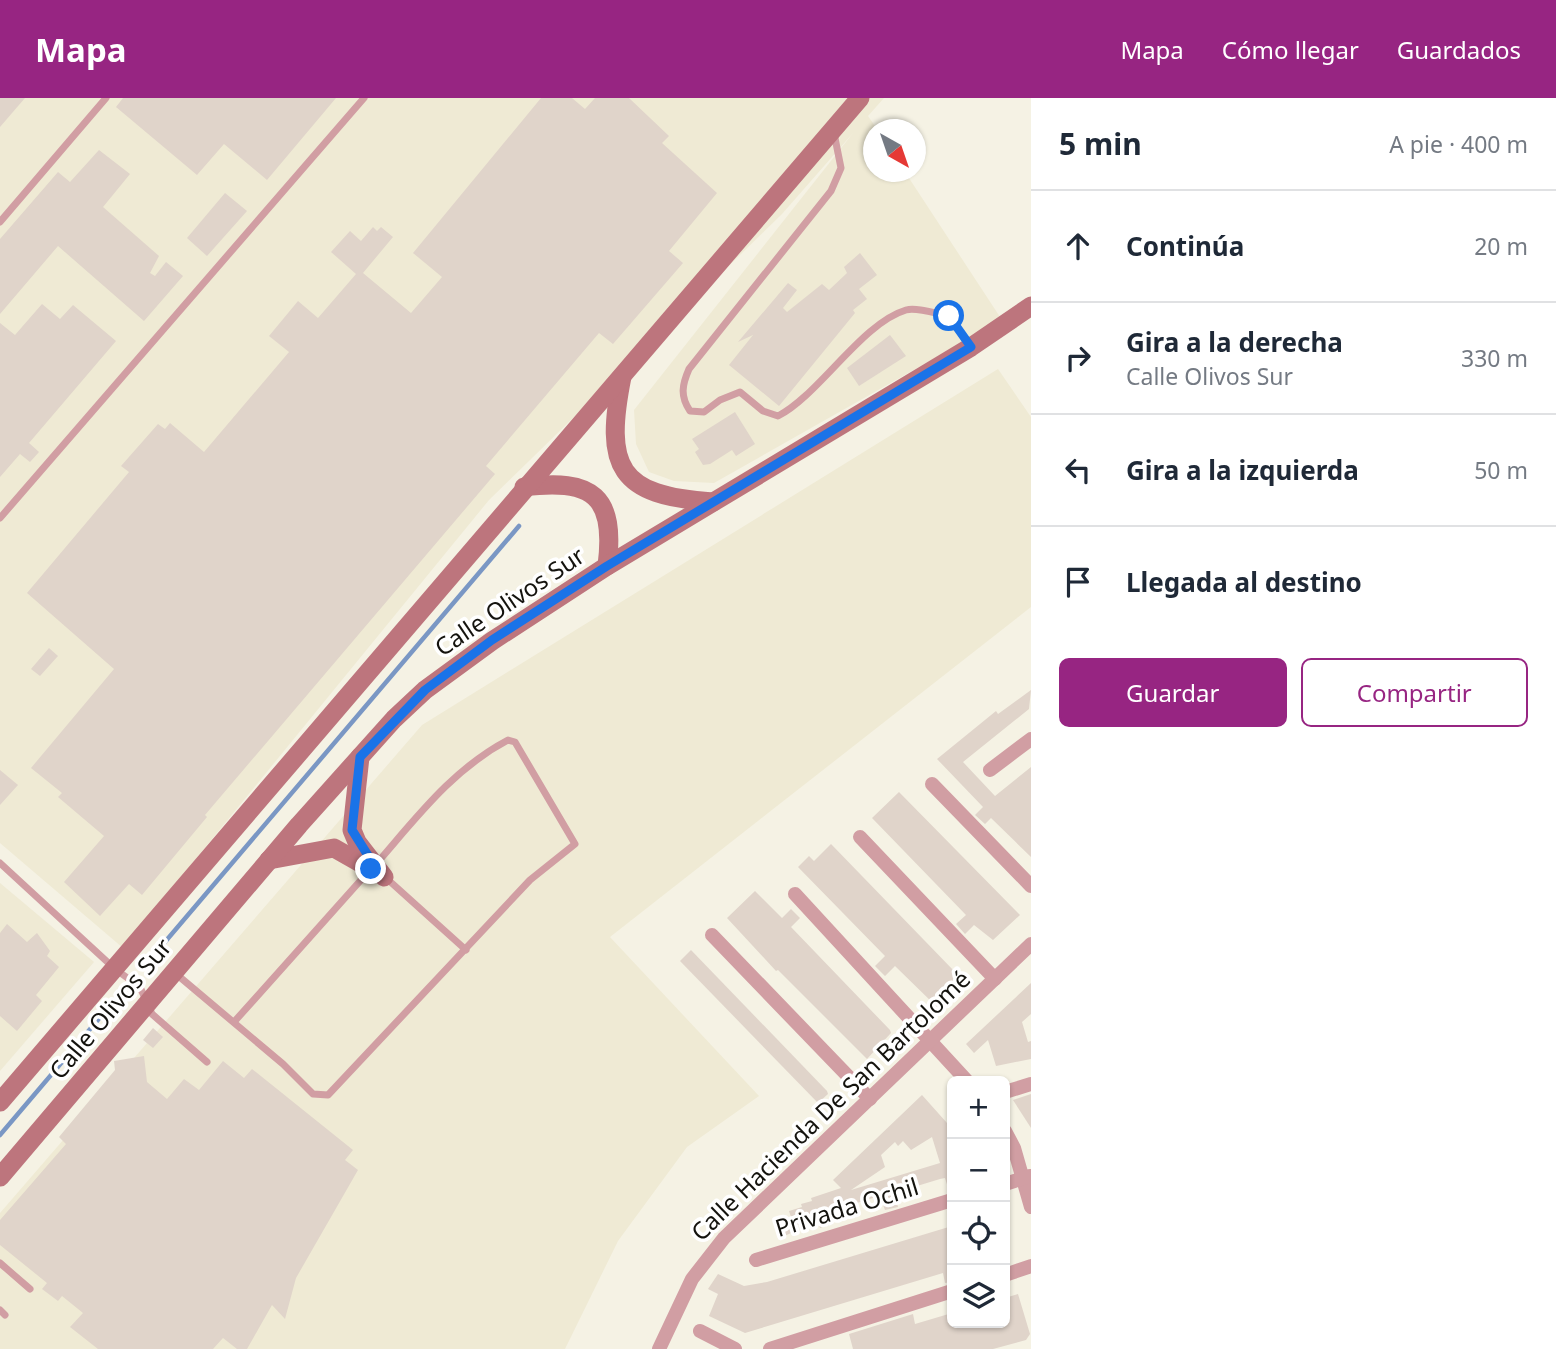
<!DOCTYPE html>
<html lang="es">
<meta charset="utf-8">
<style>
:root{--surface:#fff;--page:#f6f6f7;--text:#1f2937;--muted:#747a83;--line:#e0e1e3;--accent:#972582}
body{margin:0;font-family:"Noto Sans",sans-serif;background:var(--page);color:var(--text)}
.controls{position:absolute;right:21px;bottom:21px;display:grid;overflow:hidden;border-radius:10px;box-shadow:0 2px 5px #0004}
.controls button{width:63px;height:63px;display:grid;place-items:center;padding:0;border:0;border-bottom:2px solid var(--line);background:var(--surface);color:var(--text);font:35px sans-serif}
.compass{position:absolute;left:863px;top:21px;width:63px;height:63px;border-radius:50%;background:var(--surface);box-shadow:0 2px 5px #0004;rotate:140deg}
.stop{position:absolute;width:21px;height:21px;margin:-16px;border:5px solid #1a73e8;border-radius:50%;background:#fff}
.stop.end{background:#1a73e8;border-color:#fff;box-shadow:0 2px 7px #0008}
.list{margin:0;padding:0;list-style:none}
h2{display:flex;justify-content:space-between;align-items:center;height:91px;margin:0;padding:0 28px;font-size:30px}
h2 small{font-size:23px;font-weight:400;color:var(--muted)}
.list li{display:grid;grid-template-columns:46px 1fr auto;gap:21px;align-items:center;box-sizing:border-box;height:112px;padding:0 28px;border-top:2px solid var(--line)}
.list b{display:block;font-size:26px;white-space:nowrap}
.list p{margin:0;font-size:23px;white-space:nowrap;color:var(--muted)}
.list em{font-size:23px;font-style:normal;color:var(--muted)}
.actions{display:flex;gap:14px;padding:21px 28px}
.actions a{flex:1;padding:16px 0;border:2px solid var(--accent);border-radius:10px;text-align:center;font-size:24px;color:var(--accent)}
.actions .main{background:var(--accent);color:#fff}
.icon{flex:none;width:38px;height:38px;fill:none;stroke:currentColor;stroke-width:2;stroke-linecap:round;stroke-linejoin:round}
.map{position:relative;flex:none;width:1031px;height:1251px;overflow:hidden}
header{display:flex;align-items:center;gap:42px;box-sizing:border-box;height:98px;padding:0 35px;background:var(--accent);color:#fff}
header strong{font-size:33px}
nav{display:flex;gap:38px;margin-inline-start:auto;font-size:24px}
main{display:flex}
aside{flex:1;background:var(--surface)}
.map>svg:first-child{display:block}
.built{fill:#efead4}
.lines{fill:none;stroke-linecap:round;stroke-linejoin:round}
.stream{stroke:#7a97c4;stroke-width:4.5}
.building{fill:#e0d4ca;fill-rule:evenodd}
.service{stroke:#d19ea3;stroke-width:7}
.minor{stroke:#d19ea3;stroke-width:14}
.secondary{stroke:#bd757d;stroke-width:19}
.route{stroke:#1a73e8;stroke-width:9}
.labels{text-anchor:middle;stroke-width:7;stroke-linejoin:round;paint-order:stroke}
.street-label{font-size:24px;fill:#14130e;stroke:#fff}
</style>
<header>
<strong>Mapa</strong>
<nav><a>Mapa</a><a>Cómo llegar</a><a>Guardados</a></nav>
</header>
<main>
<div class="map">
<svg width="1031" height="1251" viewBox="0 0 1031 1251">
<rect width="100%" height="100%" fill="#f5f2e4"/>
<g class="built">
<path d="M 0,0 L 884,0 L 868,18 L 877,31 L 874,32 L 874,74 L 905,74 L 1002,222 L 714,385 L 674,383 L 649,374 L 636,346 L 634,312 L 853,35 L 782,116 L 489,402 L 123,850 L 0,745 Z"/>
<path d="M 998,271 L 1031,319 L 1031,509 L 610,839 L 759,998 L 687,1049 L 618,1143 L 565,1251 L 0,1251 L 0,1115 L 422,627 Z"/>
<path d="M 0,785 L 94,864 L 0,973 Z"/>
</g>
<g class="lines">
<g class="stream">
<path d="M 159,851 L 519,428"/>
<path d="M 0,1037 L 108,910"/>
</g>
</g>
<g class="building">
<path d="M 0,0 L 25,0 L 0,29 Z"/>
<path d="M 123,0 L 336,0 L 267,82 L 224,46 L 197,77 L 116,9 Z"/>
<path d="M 541,0 L 572,0 L 585,11 L 595,0 L 629,0 L 669,38 L 662,45 L 717,95 L 669,153 L 683,165 L 613,246 L 599,235 L 486,368 L 495,376 L 205,717 L 207,719 L 142,797 L 129,786 L 100,818 L 64,784 L 104,738 L 58,699 L 62,695 L 31,670 L 114,571 L 27,495 L 129,374 L 121,368 L 158,326 L 165,331 L 170,325 L 204,354 L 289,254 L 269,238 L 298,203 L 318,220 L 356,176 L 331,154 L 350,133 L 361,143 L 373,129 L 377,133 L 381,129 L 393,139 L 363,175 L 411,215 L 442,179 L 413,155 Z"/>
<path d="M 99,52 L 130,76 L 103,109 L 159,158 L 150,175 L 155,178 L 166,164 L 183,178 L 144,223 L 58,148 L 0,216 L 0,141 L 58,74 L 70,84 Z"/>
<path d="M 225,95 L 247,113 L 207,158 L 187,140 Z"/>
<path d="M 860,155 L 877,177 L 859,191 L 867,201 L 853,212 L 855,215 L 779,308 L 729,267 L 753,237 L 738,244 L 788,185 L 797,192 L 783,210 L 787,214 L 822,186 L 829,192 L 847,175 L 844,169 Z"/>
<path d="M 42,206 L 60,221 L 73,207 L 116,243 L 29,345 L 39,354 L 30,364 L 20,356 L 0,379 L 0,225 L 15,237 Z"/>
<path d="M 890,237 L 906,258 L 859,288 L 847,270 Z"/>
<path d="M 735,314 L 755,346 L 736,358 L 732,352 L 710,366 L 703,367 L 695,354 L 699,351 L 692,341 Z"/>
<path d="M 49,550 L 58,558 L 40,578 L 31,571 Z"/>
<path d="M 1031,592 L 1029,611 L 963,664 L 995,698 L 1031,669 L 1031,759 L 991,720 L 985,726 L 975,717 L 983,709 L 937,661 L 996,613 L 998,616 Z"/>
<path d="M 0,672 L 18,687 L 0,707 Z"/>
<path d="M 899,694 L 1020,817 L 993,842 L 974,827 L 965,836 L 956,826 L 966,817 L 872,720 Z"/>
<path d="M 831,746 L 955,874 L 959,881 L 942,897 L 946,901 L 937,909 L 895,868 L 885,878 L 875,868 L 885,858 L 798,769 L 809,758 L 814,763 Z"/>
<path d="M 755,793 L 782,820 L 791,811 L 800,820 L 791,829 L 890,932 L 891,935 L 867,961 L 778,872 L 776,873 L 727,820 Z"/>
<path d="M 7,826 L 27,844 L 37,835 L 50,853 L 47,858 L 59,869 L 36,897 L 42,903 L 17,933 L 0,918 L 0,835 Z"/>
<path d="M 691,852 L 827,993 L 828,996 L 818,1005 L 680,863 Z"/>
<path d="M 1031,885 L 1031,916 L 1022,924 L 1028,944 L 1031,943 L 1031,961 L 996,968 L 988,942 L 974,955 L 966,946 Z"/>
<path d="M 153,930 L 163,939 L 153,950 L 143,942 Z"/>
<path d="M 144,958 L 147,984 L 167,1001 L 184,981 L 199,992 L 223,963 L 244,980 L 252,971 L 353,1052 L 345,1062 L 358,1072 L 296,1180 L 285,1221 L 272,1207 L 247,1251 L 237,1251 L 223,1240 L 213,1251 L 98,1251 L 70,1229 L 83,1215 L 62,1198 L 58,1203 L 42,1191 L 47,1185 L 0,1147 L 0,1122 L 66,1046 L 59,1039 L 115,972 L 114,963 Z"/>
<path d="M 1031,996 L 1031,1030 L 1013,1002 Z"/>
<path d="M 922,997 L 947,1025 L 952,1021 L 952,1093 L 949,1093 L 945,1080 L 940,1081 L 894,1095 L 898,1109 L 885,1112 L 880,1099 L 876,1099 L 828,1114 L 833,1126 L 820,1130 L 817,1122 L 794,1128 L 789,1113 L 802,1109 L 801,1106 L 812,1103 L 811,1100 L 841,1090 L 833,1082 ZM 932,1039 L 940,1065 L 851,1092 L 885,1069 L 881,1057 L 895,1044 L 898,1048 L 903,1043 L 911,1052 Z"/>
<path d="M 787,1122 L 791,1135 L 780,1140 L 776,1125 Z"/>
<path d="M 952,1128 L 952,1184 L 945,1185 L 943,1175 L 745,1235 L 709,1218 L 718,1196 L 708,1191 L 718,1176 L 744,1188 L 767,1184 Z"/>
<path d="M 1018,1196 L 1030,1236 L 1026,1242 L 993,1251 L 853,1251 L 849,1236 L 913,1216 L 915,1226 L 952,1215 L 952,1225 L 1005,1225 L 1005,1200 Z"/>
</g>
<g class="lines">
<g class="service">
<path d="M 834,35 L 841,70 L 831,93 L 689,271 C 682,287 680,298 690,313 L 704,314 L 720,302 L 740,294 L 763,313 L 778,318 C 819,297 862,225 906,212 C 917,209 937,216 949,218 L 969,247"/>
<path d="M 0,124 L 106,0"/>
<path d="M 0,420 L 364,0"/>
<path d="M 0,765 L 115,871 L 140,889 L 152,916 L 207,964"/>
<path d="M 385,779 L 466,852"/>
<path d="M 175,875 L 283,966 L 313,996 L 328,997 L 530,782 L 575,746 L 515,644 L 508,642 C 453,671 417,719 377,765"/>
<path d="M 234,924 L 369,773"/>
<path d="M 0,1165 L 30,1191"/>
<path d="M 0,1212 L 5,1217"/>
</g>
<g class="minor">
<path d="M 990,672 L 1031,641"/>
<path d="M 932,686 L 1031,788"/>
<path d="M 860,739 L 995,881"/>
<path d="M 795,796 L 967,983"/>
<path d="M 712,837 L 870,1001"/>
<path d="M 1005,994 L 1031,986"/>
<path d="M 1005,1033 L 1014,1050 L 1031,1109"/>
<path d="M 1005,1086 L 1030,1078"/>
<path d="M 756,1162 L 952,1102"/>
<path d="M 1005,1177 L 1031,1168"/>
<path d="M 700,1233 L 735,1251"/>
<path d="M 659,1251 L 692,1181 L 724,1140 L 1031,846"/>
<path d="M 770,1251 L 952,1193"/>
</g>
<g class="secondary">
<path d="M 622,279 C 604,369 618,398 713,404"/>
<path d="M 524,389 C 593,380 616,398 607,468"/>
<path d="M 360,659 L 352,732 L 357,744 L 384,779"/>
<path d="M 269,762 L 334,750 L 371,771"/>
<path d="M 0,1004 L 860,0"/>
<path d="M 0,1079 L 299,727 L 394,621 L 425,592 L 492,543 L 607,468 L 971,249 L 1031,208"/>
</g>
</g>
<g class="lines">
<path class="route" d="M 371,771 L 374,767 L 352,732 L 360,659 L 425,592 L 492,542 L 607,468 L 971,249 L 949,218"/>
</g>
<g class="labels">
<g class="street-label">
<text transform="translate(510 504) rotate(-34)" y="8">Calle Olivos Sur</text>
<text transform="translate(111 911) rotate(-50)" y="8">Calle Olivos Sur</text>
<text transform="translate(831 1008) rotate(-44)" y="8">Calle Hacienda De San Bartolomé</text>
<text transform="translate(847 1110) rotate(-17)" y="8">Privada Ochil</text>
</g>
</g>
</svg>
<div class="controls">
<button>+</button>
<button>−</button>
<button><svg class="icon" aria-label="locate" viewBox="0 0 24 24"><circle cx="12" cy="12" r="6"/><path d="M12 2v4M12 18v4M2 12h4M18 12h4"/></svg></button>
<button><svg class="icon" aria-label="layers" viewBox="0 0 24 24"><path d="M12 4l9 5-9 5-9-5zM3 14l9 5 9-5"/></svg></button>
</div>
<svg class="compass" viewBox="-18 -18 36 36"><path d="M0-13l5 13h-10z" fill="#e53935"/><path d="M0 13l5-13h-10z" fill="#747a83"/></svg>
<div class="stop" style="left:949px;top:218px"></div>
<div class="stop end" style="left:371px;top:771px"></div>
</div>
<aside>
<h2>5 min<small>A pie · 400 m</small></h2>
<ul class="list">
<li><svg class="icon" aria-label="ahead" viewBox="0 0 24 24"><path d="M12 20V5M6 11l6-6 6 6"/></svg><div><b>Continúa</b></div><em>20 m</em></li>
<li><svg class="icon" aria-label="right" viewBox="0 0 24 24"><path d="M7 20v-9h11M14 6l5 5-5 5"/></svg><div><b>Gira a la derecha</b><p>Calle Olivos Sur</p></div><em>330 m</em></li>
<li><svg class="icon" aria-label="left" viewBox="0 0 24 24"><path d="M17 20v-9H6M10 6l-5 5 5 5"/></svg><div><b>Gira a la izquierda</b></div><em>50 m</em></li>
<li><svg class="icon" aria-label="arrive" viewBox="0 0 24 24"><path d="M6 21V4h12l-3 4 3 4H6"/></svg><div><b>Llegada al destino</b></div></li>
</ul>
<div class="actions"><a class="main">Guardar</a><a>Compartir</a></div>
</aside>
</main>
